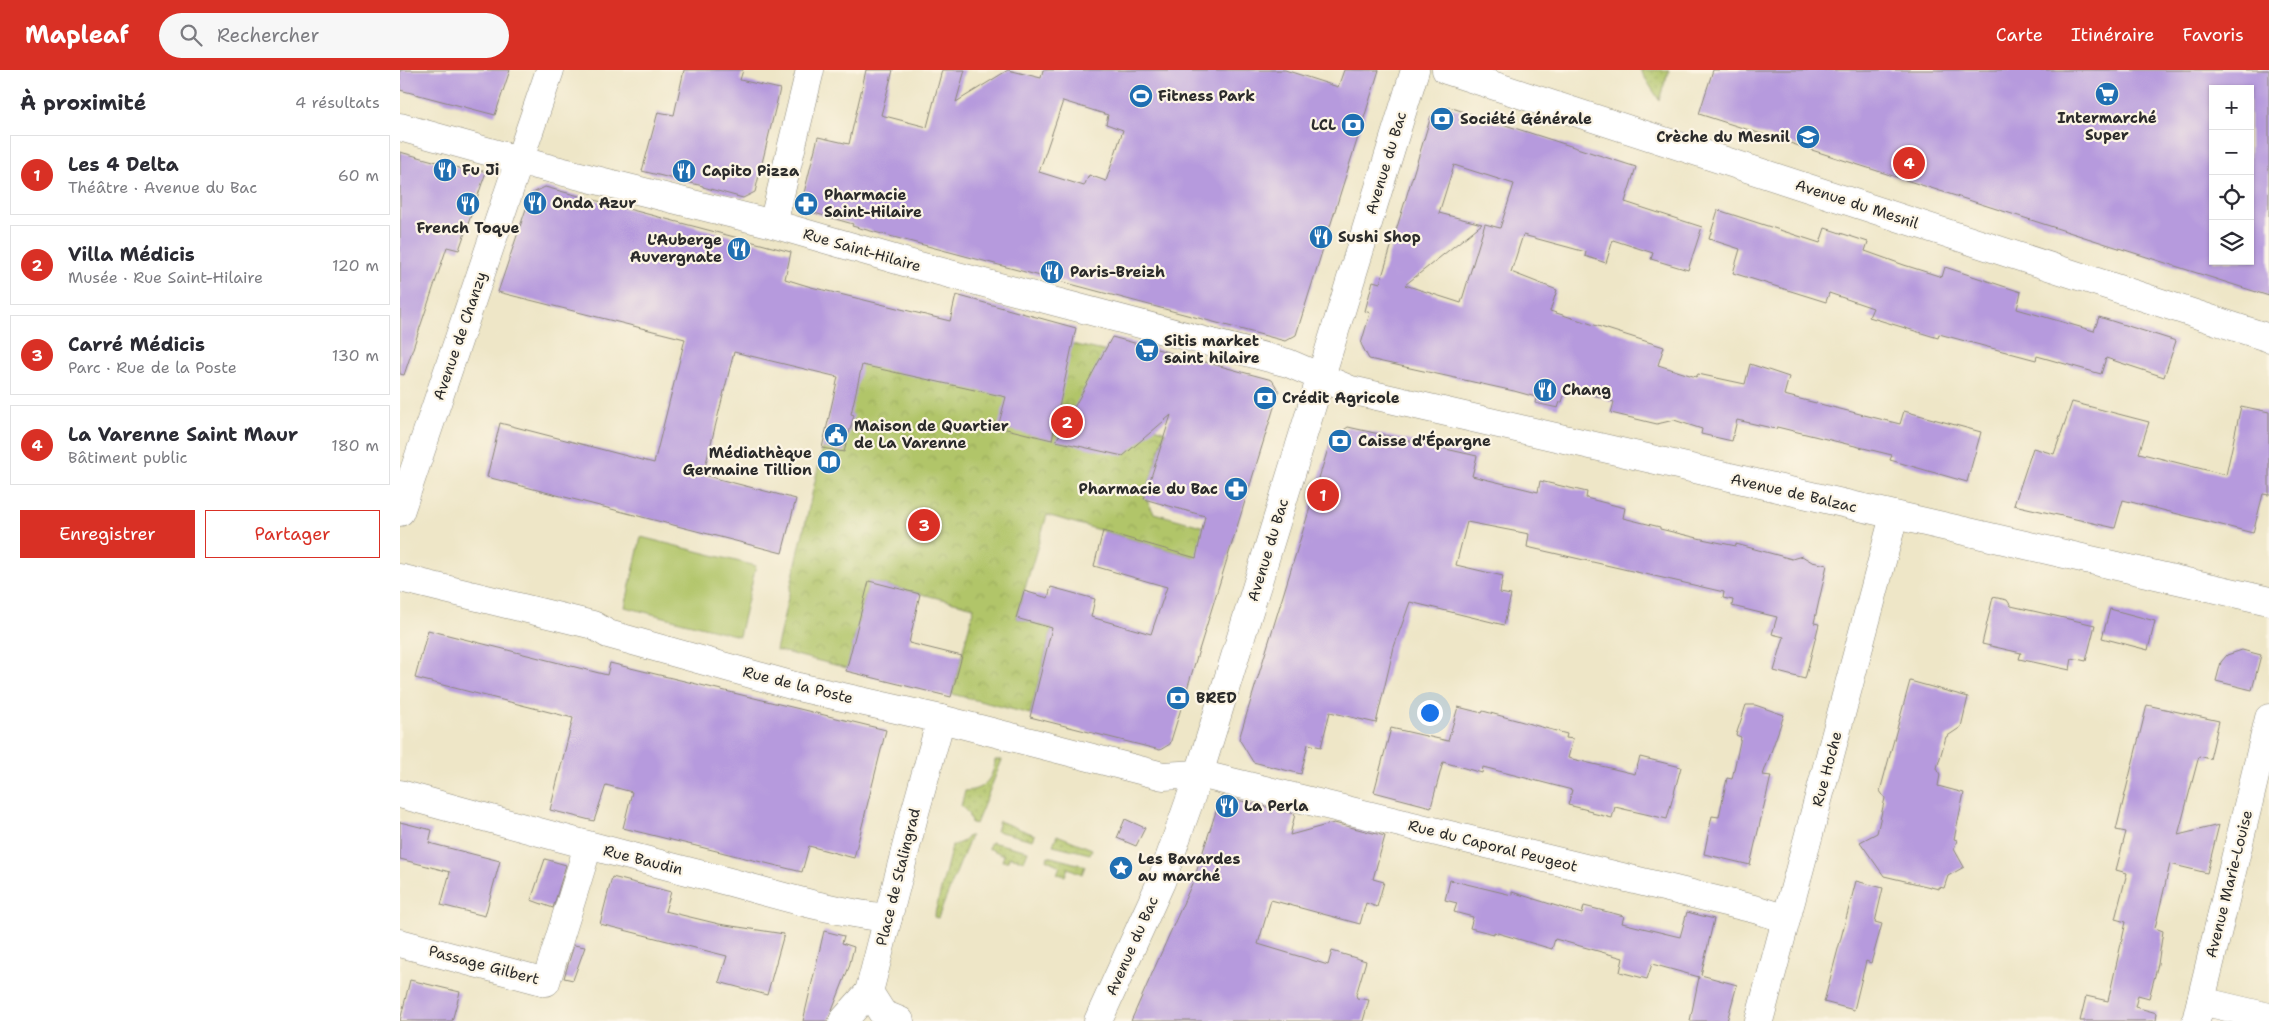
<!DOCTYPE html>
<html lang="fr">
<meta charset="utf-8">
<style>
:root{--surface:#fff;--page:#f7f7f7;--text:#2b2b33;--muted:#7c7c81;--line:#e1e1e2;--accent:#d93025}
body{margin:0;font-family:"Shantell Sans",sans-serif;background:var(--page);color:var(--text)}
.controls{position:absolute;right:15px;top:15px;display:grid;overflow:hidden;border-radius:0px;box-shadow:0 1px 4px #0004}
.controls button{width:45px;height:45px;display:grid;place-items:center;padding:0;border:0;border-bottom:1px solid var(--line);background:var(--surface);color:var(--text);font:25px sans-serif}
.you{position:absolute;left:1029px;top:642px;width:18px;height:18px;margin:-12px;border:4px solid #fff;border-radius:50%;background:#1a73e8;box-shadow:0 0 0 8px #1a73e833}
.badge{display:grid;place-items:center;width:32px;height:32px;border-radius:50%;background:var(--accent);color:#fff;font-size:16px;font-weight:700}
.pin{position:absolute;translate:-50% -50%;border:2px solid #fff;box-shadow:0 1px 5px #0006}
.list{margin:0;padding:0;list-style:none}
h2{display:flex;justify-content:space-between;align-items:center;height:65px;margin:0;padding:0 20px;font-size:21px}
h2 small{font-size:16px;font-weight:400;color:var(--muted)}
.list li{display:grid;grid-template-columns:32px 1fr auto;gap:15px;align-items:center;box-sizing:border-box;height:80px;margin:0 10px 10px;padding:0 10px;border:1px solid var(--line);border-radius:0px}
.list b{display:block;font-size:19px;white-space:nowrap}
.list p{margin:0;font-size:16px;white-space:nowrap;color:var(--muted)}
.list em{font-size:16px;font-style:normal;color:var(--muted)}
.actions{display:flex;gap:10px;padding:15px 20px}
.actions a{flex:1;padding:11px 0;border:1px solid var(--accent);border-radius:0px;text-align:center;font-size:18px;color:var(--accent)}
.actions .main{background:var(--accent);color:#fff}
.icon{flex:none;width:28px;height:28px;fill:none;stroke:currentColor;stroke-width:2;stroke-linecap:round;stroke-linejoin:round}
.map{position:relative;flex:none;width:1869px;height:951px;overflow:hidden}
header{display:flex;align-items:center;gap:30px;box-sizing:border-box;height:70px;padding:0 25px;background:var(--accent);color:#fff}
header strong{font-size:24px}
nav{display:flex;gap:28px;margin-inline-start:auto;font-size:18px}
.search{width:350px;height:45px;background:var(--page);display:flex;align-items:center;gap:12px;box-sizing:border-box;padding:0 18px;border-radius:28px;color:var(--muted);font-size:19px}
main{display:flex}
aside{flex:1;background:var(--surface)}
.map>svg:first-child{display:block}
.grass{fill:url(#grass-dots);stroke:#6e784a}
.park{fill:url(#park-crowns);stroke:#6e784a}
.pitch{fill:#b1c569;stroke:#6e784a}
.building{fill:#b69add;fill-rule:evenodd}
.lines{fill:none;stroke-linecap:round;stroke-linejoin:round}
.street-casing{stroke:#8c8879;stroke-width:29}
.secondary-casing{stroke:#8c8879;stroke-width:29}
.street{stroke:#fff;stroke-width:28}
.secondary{stroke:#fff;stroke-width:28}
.labels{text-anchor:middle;stroke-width:4.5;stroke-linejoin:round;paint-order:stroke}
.poi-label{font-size:15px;font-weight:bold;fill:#2b2b2b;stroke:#fcf5e5;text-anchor:start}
.street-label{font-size:15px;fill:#2b2b2b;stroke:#fcf5e5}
</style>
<header>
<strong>Mapleaf</strong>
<div class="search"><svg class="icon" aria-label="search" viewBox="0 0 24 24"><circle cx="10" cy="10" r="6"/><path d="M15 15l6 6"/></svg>Rechercher</div>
<nav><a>Carte</a><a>Itinéraire</a><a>Favoris</a></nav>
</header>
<main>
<aside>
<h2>À proximité<small>4 résultats</small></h2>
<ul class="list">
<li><span class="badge">1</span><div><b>Les 4 Delta</b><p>Théâtre · Avenue du Bac</p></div><em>60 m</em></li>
<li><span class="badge">2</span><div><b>Villa Médicis</b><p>Musée · Rue Saint-Hilaire</p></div><em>120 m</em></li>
<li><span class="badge">3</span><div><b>Carré Médicis</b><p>Parc · Rue de la Poste</p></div><em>130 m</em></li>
<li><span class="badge">4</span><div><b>La Varenne Saint Maur</b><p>Bâtiment public</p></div><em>180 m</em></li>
</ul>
<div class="actions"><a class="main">Enregistrer</a><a>Partager</a></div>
</aside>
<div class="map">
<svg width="1869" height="951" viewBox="0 0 1869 951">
<defs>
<pattern id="grass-dots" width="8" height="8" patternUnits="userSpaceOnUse" patternTransform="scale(1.25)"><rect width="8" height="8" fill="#b1c569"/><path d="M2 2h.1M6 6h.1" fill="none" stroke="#98a95b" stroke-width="1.8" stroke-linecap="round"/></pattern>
<pattern id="park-crowns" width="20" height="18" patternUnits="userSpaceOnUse" patternTransform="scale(1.25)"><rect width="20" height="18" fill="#b1c569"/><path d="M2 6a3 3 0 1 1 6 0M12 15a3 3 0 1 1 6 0" fill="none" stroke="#98a95b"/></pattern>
</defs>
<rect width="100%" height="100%" fill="#fcf5e5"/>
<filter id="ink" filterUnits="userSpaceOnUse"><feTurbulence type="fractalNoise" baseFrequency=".02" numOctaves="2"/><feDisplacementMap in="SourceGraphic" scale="10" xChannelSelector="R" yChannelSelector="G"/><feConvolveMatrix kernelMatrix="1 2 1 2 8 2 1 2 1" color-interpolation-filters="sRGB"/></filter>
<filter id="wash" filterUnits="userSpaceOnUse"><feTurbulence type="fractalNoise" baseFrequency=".0096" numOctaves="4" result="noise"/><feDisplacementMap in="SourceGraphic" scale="20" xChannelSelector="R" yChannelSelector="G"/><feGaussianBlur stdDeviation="1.12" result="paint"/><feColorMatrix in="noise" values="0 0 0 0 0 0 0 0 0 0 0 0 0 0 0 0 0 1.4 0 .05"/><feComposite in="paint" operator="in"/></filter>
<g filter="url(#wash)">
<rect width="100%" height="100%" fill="#eee6c7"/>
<g class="grass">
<path d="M 1240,0 L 1269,0 L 1259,30 Z"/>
<path d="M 595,690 L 602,690 L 576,754 L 571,753 L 568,743 L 561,736 L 565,721 C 584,720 593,709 595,690 Z"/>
<path d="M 599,751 L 635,765 L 633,770 L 596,761 Z"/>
<path d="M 657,765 L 692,779 L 690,784 L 653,775 Z"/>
<path d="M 568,766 L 571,766 L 538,848 L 534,847 L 552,776 L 564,771 Z"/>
<path d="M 591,772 L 628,781 L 624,791 L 610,787 L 608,791 L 602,791 L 604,785 L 588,778 Z"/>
<path d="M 648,786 L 685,796 L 682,804 L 668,798 L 665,806 L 657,804 L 660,796 L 647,790 Z"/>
</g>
<path class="park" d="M 672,274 L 708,282 L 758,359 L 765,362 L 745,427 L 754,443 L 834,465 L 825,496 L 647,445 L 616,548 L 652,558 L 630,644 L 552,624 L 574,537 L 469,511 L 447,598 L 376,580 L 443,290 Z"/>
<path class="pitch" d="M 241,467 L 356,496 L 339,566 L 225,537 Z"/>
<g id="blocks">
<g class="building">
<path d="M 0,0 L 110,0 L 95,45 L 0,20 Z"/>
<path d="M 284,0 L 343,0 L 340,10 L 380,19 L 355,122 L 343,128 L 303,117 L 303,116 L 242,101 L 258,42 L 274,45 Z"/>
<path d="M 466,0 L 493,0 L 481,45 L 527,57 L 542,0 L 565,0 L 556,32 L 608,0 L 641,8 L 643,0 L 885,0 L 938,17 L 944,0 L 979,0 L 896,265 L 885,271 L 452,156 L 453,154 L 400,139 L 418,67 L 449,74 ZM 663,31 L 708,45 L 706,54 L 723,60 L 706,111 L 689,105 L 684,116 L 639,102 Z"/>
<path d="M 1313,0 L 1869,0 L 1869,226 L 1299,44 ZM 1813,19 L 1850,19 L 1850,191 L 1813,191 Z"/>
<path d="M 1049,37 L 1236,97 L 1225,132 L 1302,157 L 1288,200 L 1251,189 L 1253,183 L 1213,170 L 1206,193 L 1185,186 L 1186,182 L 1123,165 L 1111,202 L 1157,220 L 1150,241 L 1264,277 L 1258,295 L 1296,307 L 1298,304 L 1345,314 L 1350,294 L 1389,307 L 1384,325 L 1500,354 L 1504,341 L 1581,362 L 1567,412 L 1490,390 L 1492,385 L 1377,357 L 1376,359 L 1337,350 L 1332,371 L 1301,364 L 1302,359 L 1274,350 L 1257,354 L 1211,343 L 1214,332 L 1167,316 L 1162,332 L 1160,332 L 1158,338 L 1135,333 L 1136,327 L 1114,321 L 969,289 L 961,274 L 970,243 L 965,241 L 973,211 L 980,213 L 1031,46 ZM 1054,95 L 1114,114 L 1100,158 L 1085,154 L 1061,233 L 1005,215 L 1082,154 L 1039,143 Z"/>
<path d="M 0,82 L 63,99 L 64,95 L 86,102 L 59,180 L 47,177 L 4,305 L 0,304 Z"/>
<path d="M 145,117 L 391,182 L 385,209 L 411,217 L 550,251 L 556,225 L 676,258 L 652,370 L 598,357 L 606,327 L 462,295 L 451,344 L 454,345 L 444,382 L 422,378 L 438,307 L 334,282 L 303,405 L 396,429 L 382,483 L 87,407 L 100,353 L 254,393 L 285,269 L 98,222 L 131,124 Z"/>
<path d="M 1318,140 L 1420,173 L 1425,158 L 1468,172 L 1465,181 L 1504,195 L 1542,207 L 1545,197 L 1621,222 L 1617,239 L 1694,261 L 1699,247 L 1776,271 L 1764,307 L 1706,288 L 1701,304 L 1637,286 L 1636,290 L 1539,264 L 1538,268 L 1469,247 L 1473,238 L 1429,223 L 1426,232 L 1333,203 L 1340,179 L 1309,169 Z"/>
<path d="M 712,267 L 872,310 L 879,321 L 770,674 L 760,680 L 630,647 L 652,558 L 616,548 L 624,521 L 648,528 L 651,517 L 695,529 L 691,547 L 751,564 L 767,517 L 694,496 L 703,461 L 796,488 L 805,446 L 744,429 L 771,345 L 723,386 L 656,371 Z"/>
<path d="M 1672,332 L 1749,352 L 1739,383 L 1826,405 L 1841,336 L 1869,342 L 1869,425 L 1863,424 L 1853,463 L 1723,430 L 1715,458 L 1614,435 L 1633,378 L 1654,384 Z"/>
<path d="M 948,357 L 1077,386 L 1072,406 L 1138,422 L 1140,411 L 1187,422 L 1186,428 L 1225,438 L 1223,448 L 1260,457 L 1260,459 L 1302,469 L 1336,476 L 1336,474 L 1392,489 L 1402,486 L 1412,492 L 1427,495 L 1414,553 L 1419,554 L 1405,609 L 1374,601 L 1384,567 L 1372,564 L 1377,547 L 1332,536 L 1333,530 L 1323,528 L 1324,522 L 1127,477 L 1129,464 L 1067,452 L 1056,495 L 1103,506 L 1100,523 L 1111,525 L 1104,555 L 1010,532 L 994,577 L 976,653 L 930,642 L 921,677 L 908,674 L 901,704 L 853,692 L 839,669 L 931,369 Z"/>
<path d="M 469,511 L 520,524 L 509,573 L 562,586 L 551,627 L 446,601 Z"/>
<path d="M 1593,527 L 1607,530 L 1611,536 L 1695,555 L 1686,591 L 1672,588 L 1670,600 L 1619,589 L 1621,583 L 1582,574 Z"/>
<path d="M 1710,539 L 1755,551 L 1748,580 L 1702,568 Z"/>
<path d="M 28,560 L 207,605 L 210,593 L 486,660 L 454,788 L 409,776 L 402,802 L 223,758 L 232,722 L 206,715 L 194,751 L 150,740 L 173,648 L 15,608 Z"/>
<path d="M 1842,580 L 1861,585 L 1852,620 L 1816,611 L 1821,592 L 1827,585 Z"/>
<path d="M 1510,611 L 1568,627 L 1561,657 L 1546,667 L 1537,698 L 1540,705 L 1538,716 L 1564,723 L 1554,769 L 1557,770 L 1554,779 L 1564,797 L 1548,806 L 1544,818 L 1539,817 L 1539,819 L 1484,806 L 1460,772 L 1477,763 L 1485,728 L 1480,721 Z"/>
<path d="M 1346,635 L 1355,635 L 1384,645 L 1363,705 L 1371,706 L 1350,795 L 1304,784 L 1312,746 L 1319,747 L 1327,708 L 1332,709 L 1341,667 L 1336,665 Z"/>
<path d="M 1747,635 L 1819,651 L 1810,689 L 1799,686 L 1778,765 L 1819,755 L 1807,803 L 1770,794 L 1755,858 L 1763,861 L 1758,894 L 1749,928 L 1738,925 L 1735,937 L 1757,943 L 1756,951 L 1680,951 L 1686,926 L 1708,931 L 1726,852 L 1715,849 L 1727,803 L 1716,800 L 1726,762 L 1716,760 Z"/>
<path d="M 1058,637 L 1082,643 L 1083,641 L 1167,664 L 1166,668 L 1173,669 L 1168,688 L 1235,704 L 1240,687 L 1281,697 L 1267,749 L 1215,737 L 1212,748 L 1192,743 L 1192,741 L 1168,735 L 1172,720 L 1083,697 L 1082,703 L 1043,692 L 1031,737 L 974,722 L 991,658 L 1048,671 Z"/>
<path d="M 821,726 L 895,744 L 890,765 L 934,753 L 985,766 L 973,809 L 984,812 L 977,837 L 966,833 L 960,854 L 871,830 L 858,874 L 928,895 L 932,881 L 966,891 L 956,925 L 957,928 L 969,930 L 963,951 L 731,951 L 794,809 Z"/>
<path d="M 725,749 L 745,758 L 736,776 L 717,768 Z"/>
<path d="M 0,752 L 32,760 L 29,773 L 100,791 L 85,846 L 41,835 L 50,802 L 0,789 Z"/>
<path d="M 145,789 L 166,795 L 153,838 L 131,830 Z"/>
<path d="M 212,807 L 271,822 L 265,841 L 319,854 L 384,864 L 367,925 L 319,912 L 327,886 L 200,854 Z"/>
<path d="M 1050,810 L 1112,825 L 1112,822 L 1182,844 L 1184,836 L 1224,846 L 1222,853 L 1280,867 L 1287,842 L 1314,849 L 1301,905 L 1337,915 L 1327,951 L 1290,951 L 1299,907 L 1252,894 L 1247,909 L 1220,902 L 1223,888 L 1155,869 L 1152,879 L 1094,862 L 1094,864 L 1070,858 L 1073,847 L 1054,842 L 1057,833 L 1045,830 Z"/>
<path d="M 1456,811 L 1483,818 L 1475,852 L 1482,854 L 1471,893 L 1466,891 L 1454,940 L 1424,932 Z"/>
<path d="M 424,861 L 444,866 L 442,873 L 454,877 L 449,897 L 428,951 L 403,951 Z"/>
<path d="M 174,875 L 185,877 L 173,910 L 164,908 Z"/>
<path d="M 10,910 L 60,922 L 52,951 L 0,951 Z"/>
</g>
</g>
</g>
<g filter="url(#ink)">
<use href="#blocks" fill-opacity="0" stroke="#8c8879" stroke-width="1"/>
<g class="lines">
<g class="street-casing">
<g id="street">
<path d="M 1046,0 L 1869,268"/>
<path d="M 373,154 L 410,0"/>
<path d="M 0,442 L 150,0"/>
<path d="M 0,508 L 193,555 L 208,564 L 398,617 L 541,649 L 763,706 L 799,704 L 1358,840 L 1386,849"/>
<path d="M 0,724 C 105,753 209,781 315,808 C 372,823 430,842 488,848"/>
<path d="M 0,873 L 146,912 L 188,776"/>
<path d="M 1801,931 L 1869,947"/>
<path d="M 443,951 L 469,922"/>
<path d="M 500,951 L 483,944 L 469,922 L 514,746 L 541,649"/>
<path d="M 1359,951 L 1494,446"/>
<path d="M 1796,951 L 1869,648"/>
</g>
</g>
<g class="secondary-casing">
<g id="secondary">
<path d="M 0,57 L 140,96 L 373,154 L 508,193 L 888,293 L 951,320 L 1869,531"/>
<path d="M 698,951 L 761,812 L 799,704 L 1015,0"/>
</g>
</g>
<use href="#street" class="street"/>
<use href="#secondary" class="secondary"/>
</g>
</g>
<defs>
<g id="supermarket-disc" transform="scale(1.25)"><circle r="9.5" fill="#1f6fb2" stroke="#fcf5e5"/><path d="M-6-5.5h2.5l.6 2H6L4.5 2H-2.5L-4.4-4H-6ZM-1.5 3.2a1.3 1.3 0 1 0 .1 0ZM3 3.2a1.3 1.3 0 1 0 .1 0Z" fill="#fff"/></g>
<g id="stadium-disc" transform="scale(1.25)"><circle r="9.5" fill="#1f6fb2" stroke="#fcf5e5"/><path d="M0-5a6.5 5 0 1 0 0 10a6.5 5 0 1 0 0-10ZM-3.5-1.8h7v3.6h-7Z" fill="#fff"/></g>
<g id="bank-disc" transform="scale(1.25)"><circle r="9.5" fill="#1f6fb2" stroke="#fcf5e5"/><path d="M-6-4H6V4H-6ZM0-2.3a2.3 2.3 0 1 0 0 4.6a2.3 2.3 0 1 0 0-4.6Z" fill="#fff"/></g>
<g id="school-disc" transform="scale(1.25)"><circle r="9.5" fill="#1f6fb2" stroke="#fcf5e5"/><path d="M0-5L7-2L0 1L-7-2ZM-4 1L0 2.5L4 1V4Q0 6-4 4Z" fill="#fff"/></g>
<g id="restaurant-disc" transform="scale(1.25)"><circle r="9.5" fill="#1f6fb2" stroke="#fcf5e5"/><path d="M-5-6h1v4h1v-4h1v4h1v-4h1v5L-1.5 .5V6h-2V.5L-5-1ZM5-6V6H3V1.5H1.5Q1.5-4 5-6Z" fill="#fff"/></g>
<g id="pharmacy-disc" transform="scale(1.25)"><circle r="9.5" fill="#1f6fb2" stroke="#fcf5e5"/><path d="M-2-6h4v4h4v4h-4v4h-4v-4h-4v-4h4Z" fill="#fff"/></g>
<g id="civic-disc" transform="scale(1.25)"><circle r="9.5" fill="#1f6fb2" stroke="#fcf5e5"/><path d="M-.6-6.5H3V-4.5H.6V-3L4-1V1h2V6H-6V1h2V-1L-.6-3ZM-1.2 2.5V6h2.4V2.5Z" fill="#fff"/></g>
<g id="library-disc" transform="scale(1.25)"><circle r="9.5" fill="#1f6fb2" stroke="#fcf5e5"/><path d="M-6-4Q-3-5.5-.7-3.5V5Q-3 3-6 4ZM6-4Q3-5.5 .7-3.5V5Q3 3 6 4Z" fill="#fff"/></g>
<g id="sight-disc" transform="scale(1.25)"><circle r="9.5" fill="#1f6fb2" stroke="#fcf5e5"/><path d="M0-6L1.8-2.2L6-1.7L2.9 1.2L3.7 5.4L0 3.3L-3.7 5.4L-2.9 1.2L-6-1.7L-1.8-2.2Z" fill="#fff"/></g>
</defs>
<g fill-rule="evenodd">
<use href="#supermarket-disc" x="1707" y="24"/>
<use href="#stadium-disc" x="741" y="26"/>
<use href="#bank-disc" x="1042" y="49"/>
<use href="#bank-disc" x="953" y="55"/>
<use href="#school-disc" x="1408" y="67"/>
<use href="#restaurant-disc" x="45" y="100"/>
<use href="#restaurant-disc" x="284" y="101"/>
<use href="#restaurant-disc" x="135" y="133"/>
<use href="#restaurant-disc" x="68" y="134"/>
<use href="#pharmacy-disc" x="406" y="134"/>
<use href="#restaurant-disc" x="921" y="167"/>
<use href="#restaurant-disc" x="339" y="179"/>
<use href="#restaurant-disc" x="652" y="202"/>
<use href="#supermarket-disc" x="747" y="280"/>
<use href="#restaurant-disc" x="1145" y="320"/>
<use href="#bank-disc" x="865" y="328"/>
<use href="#civic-disc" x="436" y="365"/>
<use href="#bank-disc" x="940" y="371"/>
<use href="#library-disc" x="429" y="392"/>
<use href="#pharmacy-disc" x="836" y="419"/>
<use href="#bank-disc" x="778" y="628"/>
<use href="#restaurant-disc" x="827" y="736"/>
<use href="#sight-disc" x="721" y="798"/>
</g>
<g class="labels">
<g class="poi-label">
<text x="758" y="31">Fitness Park</text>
<text x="1707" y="53" text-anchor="middle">Intermarché<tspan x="1707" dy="17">Super</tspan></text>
<text x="1060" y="54">Société Générale</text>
<text x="936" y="60" text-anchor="end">LCL</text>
<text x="1390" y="72" text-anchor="end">Crèche du Mesnil</text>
<text x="62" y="105">Fu Ji</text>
<text x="302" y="106">Capito Pizza</text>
<text x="424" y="130">Pharmacie<tspan x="424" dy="17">Saint-Hilaire</tspan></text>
<text x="152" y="138">Onda Azur</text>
<text x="68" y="163" text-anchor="middle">French Toque</text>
<text x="938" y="172">Sushi Shop</text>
<text x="322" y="175" text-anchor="end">L'Auberge<tspan x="322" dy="17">Auvergnate</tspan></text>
<text x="670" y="207">Paris-Breizh</text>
<text x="764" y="276">Sitis market<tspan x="764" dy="17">saint hilaire</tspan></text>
<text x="1162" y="325">Chang</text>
<text x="882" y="333">Crédit Agricole</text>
<text x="454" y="361">Maison de Quartier<tspan x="454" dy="17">de La Varenne</tspan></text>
<text x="958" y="376">Caisse d'Épargne</text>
<text x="412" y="388" text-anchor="end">Médiathèque<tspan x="412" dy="17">Germaine Tillion</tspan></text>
<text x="818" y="424" text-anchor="end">Pharmacie du Bac</text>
<text x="796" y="633">BRED</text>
<text x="844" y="741">La Perla</text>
<text x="738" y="794">Les Bavardes<tspan x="738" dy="17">au marché</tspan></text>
</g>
<g class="street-label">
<text transform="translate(986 93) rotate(-73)" y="5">Avenue du Bac</text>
<text transform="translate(1457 134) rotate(18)" y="5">Avenue du Mesnil</text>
<text transform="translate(462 180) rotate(16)" y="5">Rue Saint-Hilaire</text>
<text transform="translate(60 266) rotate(-71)" y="5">Avenue de Chanzy</text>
<text transform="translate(1394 423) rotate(13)" y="5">Avenue de Balzac</text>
<text transform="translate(868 480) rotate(-73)" y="5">Avenue du Bac</text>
<text transform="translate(398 615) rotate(14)" y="5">Rue de la Poste</text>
<text transform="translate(1427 699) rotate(-75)" y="5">Rue Hoche</text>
<text transform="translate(1093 776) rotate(14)" y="5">Rue du Caporal Peugeot</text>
<text transform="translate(243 790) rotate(14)" y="5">Rue Baudin</text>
<text transform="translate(498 807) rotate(-76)" y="5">Place de Stalingrad</text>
<text transform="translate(1829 814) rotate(-76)" y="5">Avenue Marie-Louise</text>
<text transform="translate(732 876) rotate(-66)" y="5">Avenue du Bac</text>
<text transform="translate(84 895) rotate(15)" y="5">Passage Gilbert</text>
</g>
</g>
</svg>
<div class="controls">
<button>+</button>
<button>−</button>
<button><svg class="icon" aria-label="locate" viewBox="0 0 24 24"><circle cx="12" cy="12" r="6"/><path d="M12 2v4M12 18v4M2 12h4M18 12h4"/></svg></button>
<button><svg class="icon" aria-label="layers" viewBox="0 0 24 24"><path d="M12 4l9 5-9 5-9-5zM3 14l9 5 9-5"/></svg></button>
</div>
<div class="you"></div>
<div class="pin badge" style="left:923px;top:425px">1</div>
<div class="pin badge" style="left:667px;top:352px">2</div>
<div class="pin badge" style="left:524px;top:455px">3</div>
<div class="pin badge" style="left:1509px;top:93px">4</div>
</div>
</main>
